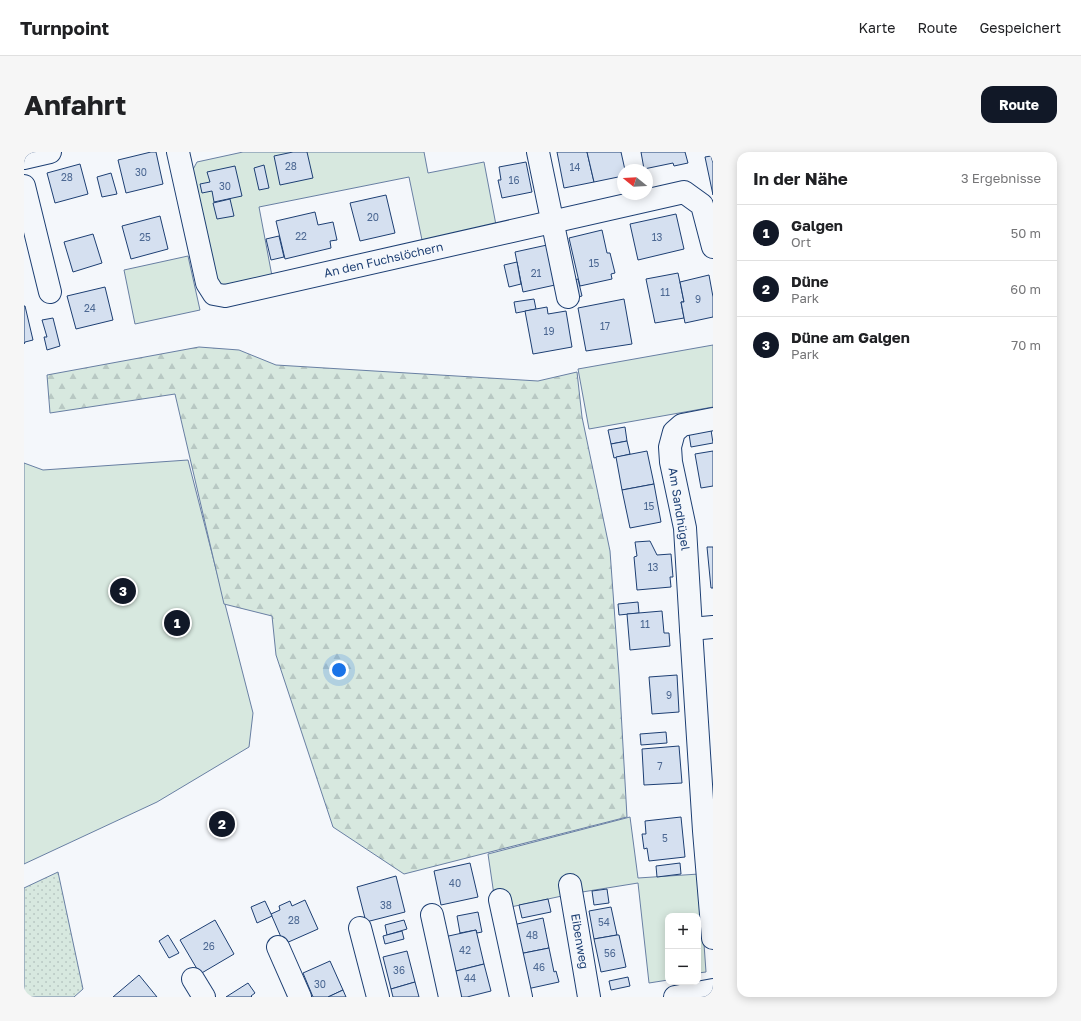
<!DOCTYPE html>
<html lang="de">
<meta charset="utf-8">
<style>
:root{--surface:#fff;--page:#f6f6f6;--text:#202124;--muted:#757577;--line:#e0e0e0;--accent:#111827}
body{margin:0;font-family:"Golos Text",sans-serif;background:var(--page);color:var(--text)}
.controls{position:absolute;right:12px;bottom:12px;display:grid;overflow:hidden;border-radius:8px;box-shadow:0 2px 10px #0003}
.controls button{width:36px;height:36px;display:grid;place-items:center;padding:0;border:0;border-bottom:1px solid var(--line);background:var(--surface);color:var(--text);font:20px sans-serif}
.compass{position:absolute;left:593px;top:12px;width:36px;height:36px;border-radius:50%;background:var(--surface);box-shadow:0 2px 10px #0003;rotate:288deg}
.you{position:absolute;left:315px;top:518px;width:14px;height:14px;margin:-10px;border:3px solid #fff;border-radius:50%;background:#1a73e8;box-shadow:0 0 0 6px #1a73e833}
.badge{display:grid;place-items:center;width:26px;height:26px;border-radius:50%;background:var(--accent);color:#fff;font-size:13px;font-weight:700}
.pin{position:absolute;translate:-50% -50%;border:2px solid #fff;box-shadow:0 1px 4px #0006}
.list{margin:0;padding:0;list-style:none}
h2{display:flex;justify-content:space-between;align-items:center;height:52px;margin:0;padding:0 16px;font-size:17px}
h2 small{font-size:13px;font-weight:400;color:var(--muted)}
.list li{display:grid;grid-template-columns:26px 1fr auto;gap:12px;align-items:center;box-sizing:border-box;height:56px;padding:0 16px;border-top:1px solid var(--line)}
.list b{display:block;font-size:15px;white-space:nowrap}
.list p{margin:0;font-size:13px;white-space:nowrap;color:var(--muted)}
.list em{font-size:13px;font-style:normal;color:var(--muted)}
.map{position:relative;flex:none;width:689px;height:845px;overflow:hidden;border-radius:12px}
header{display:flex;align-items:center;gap:24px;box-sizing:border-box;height:56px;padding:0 20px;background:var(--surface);border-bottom:1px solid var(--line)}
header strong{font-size:19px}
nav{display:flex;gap:22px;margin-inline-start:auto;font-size:14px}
.intro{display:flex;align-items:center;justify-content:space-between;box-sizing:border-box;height:96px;padding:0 24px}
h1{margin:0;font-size:28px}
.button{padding:10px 18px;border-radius:12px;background:var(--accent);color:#fff;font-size:14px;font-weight:700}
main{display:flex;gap:24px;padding:0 24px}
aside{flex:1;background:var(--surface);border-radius:12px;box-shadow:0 2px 10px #0003}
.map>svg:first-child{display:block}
.green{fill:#d7e8df;stroke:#687fa3}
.forest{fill:url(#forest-firs);stroke:#687fa3}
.park{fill:url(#park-dots);stroke:#687fa3}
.building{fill:#d5e0f0;stroke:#1d3f73}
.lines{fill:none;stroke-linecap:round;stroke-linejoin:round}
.minor-casing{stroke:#1d3f73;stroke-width:24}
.minor{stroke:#f4f7fb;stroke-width:22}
.labels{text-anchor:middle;stroke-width:3;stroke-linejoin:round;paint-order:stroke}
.number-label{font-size:10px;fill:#4b6792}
.street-label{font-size:12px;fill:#1d3f73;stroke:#f4f7fb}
</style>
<header>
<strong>Turnpoint</strong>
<nav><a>Karte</a><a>Route</a><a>Gespeichert</a></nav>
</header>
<div class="intro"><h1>Anfahrt</h1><a class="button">Route</a></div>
<main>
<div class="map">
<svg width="689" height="845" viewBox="0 0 689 845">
<defs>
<pattern id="forest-firs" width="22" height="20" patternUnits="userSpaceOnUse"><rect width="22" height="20" fill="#d7e8df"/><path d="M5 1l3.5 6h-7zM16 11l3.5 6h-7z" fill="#b8c8c3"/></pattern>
<pattern id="park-dots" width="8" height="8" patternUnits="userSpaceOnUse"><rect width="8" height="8" fill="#d7e8df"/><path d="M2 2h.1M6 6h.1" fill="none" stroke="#b8c8c3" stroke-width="1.8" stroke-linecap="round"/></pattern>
</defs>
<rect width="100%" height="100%" fill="#f4f7fb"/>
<g class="green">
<path d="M 219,0 L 400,0 L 404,21 L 460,10 L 472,73 L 398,88 L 385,25 L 235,55 L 248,124 L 201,135 L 189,125 L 165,25 L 173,10 Z"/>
<path d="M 164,104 L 176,158 L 111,172 L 100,118 Z"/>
<path d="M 689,193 L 689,255 L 565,277 L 554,217 Z"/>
<path d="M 164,308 L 229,561 L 225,595 L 133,650 L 0,712 L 0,311 L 19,318 Z"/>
<path d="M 606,665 L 614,726 L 675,722 L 682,820 L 674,821 L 674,764 L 644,764 L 644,828 L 625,831 L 614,731 L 552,741 L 482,756 L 470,743 L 464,702 Z"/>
</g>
<path class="forest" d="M 175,195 L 215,198 L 252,213 L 514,229 L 553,220 L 558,265 L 586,399 L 595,523 L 603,665 L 380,722 L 309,675 L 252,503 L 248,464 L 200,452 L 151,242 L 26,261 L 23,223 Z"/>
<path class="park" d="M 34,720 L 59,837 L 50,845 L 0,845 L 0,736 Z"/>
<g class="building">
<path d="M 127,0 L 132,0 L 139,32 L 102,41 L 94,8 Z"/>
<path d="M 269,0 L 283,0 L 289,26 L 256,33 L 250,4 Z"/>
<path d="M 533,0 L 563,0 L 570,30 L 540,36 Z"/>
<path d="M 563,0 L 597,0 L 601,18 L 599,18 L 599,24 L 570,30 Z"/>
<path d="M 617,0 L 661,0 L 664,11 L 650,14 L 649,11 L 620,17 Z"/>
<path d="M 687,4 L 689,11 L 689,43 L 681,5 Z"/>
<path d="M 502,10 L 508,40 L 478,46 L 474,28 L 477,28 L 475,15 Z"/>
<path d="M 56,12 L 64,42 L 31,51 L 23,21 Z"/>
<path d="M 240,13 L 245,36 L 235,38 L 230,16 Z"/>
<path d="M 211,14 L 218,44 L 190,50 L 188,39 L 178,41 L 176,32 L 186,30 L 183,20 Z"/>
<path d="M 87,21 L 93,42 L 78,45 L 73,25 Z"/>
<path d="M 362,43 L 371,81 L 336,89 L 326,51 Z"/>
<path d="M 206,47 L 210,64 L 193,67 L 189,51 Z"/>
<path d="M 291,60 L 294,73 L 309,70 L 313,88 L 306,89 L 307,96 L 261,107 L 252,69 Z"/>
<path d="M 652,62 L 660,97 L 614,108 L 606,72 Z"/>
<path d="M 136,64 L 144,97 L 107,107 L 98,74 Z"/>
<path d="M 578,78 L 583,101 L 586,101 L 591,121 L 587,122 L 588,127 L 556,134 L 545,86 Z"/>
<path d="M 69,82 L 78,111 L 49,120 L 40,90 Z"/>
<path d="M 255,84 L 260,105 L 247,108 L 242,87 Z"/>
<path d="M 523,93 L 531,133 L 499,140 L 491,100 Z"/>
<path d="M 493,110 L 497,132 L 485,135 L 480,113 Z"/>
<path d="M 654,121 L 660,150 L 657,150 L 660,166 L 631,171 L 622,127 Z"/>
<path d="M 685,123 L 689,145 L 689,165 L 661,171 L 657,150 L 660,150 L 656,130 Z"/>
<path d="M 554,127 L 558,144 L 550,146 L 546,129 Z"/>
<path d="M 81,135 L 89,168 L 52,177 L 43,144 Z"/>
<path d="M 510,147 L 512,157 L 492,161 L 490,150 Z"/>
<path d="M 600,147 L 608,192 L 562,199 L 554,156 Z"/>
<path d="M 0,154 L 1,154 L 9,188 L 1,190 L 0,192 Z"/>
<path d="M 523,155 L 524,162 L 542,159 L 548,195 L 509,202 L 501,159 Z"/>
<path d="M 29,166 L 36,194 L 23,198 L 20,185 L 23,185 L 18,168 Z"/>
<path d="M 601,275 L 603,289 L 587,292 L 584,278 Z"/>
<path d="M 687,278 L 689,291 L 667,295 L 665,282 Z"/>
<path d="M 603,289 L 606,302 L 590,306 L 587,292 Z"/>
<path d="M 623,299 L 630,332 L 598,338 L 592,305 Z"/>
<path d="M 689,299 L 689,334 L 677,336 L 671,302 Z"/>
<path d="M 630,332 L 637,370 L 606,376 L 598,338 Z"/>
<path d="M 626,389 L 633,403 L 647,402 L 649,425 L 646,425 L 647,435 L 613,438 L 610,405 L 613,404 L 611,390 Z"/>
<path d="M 683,395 L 689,395 L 689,436 L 687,436 Z"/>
<path d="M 614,450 L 615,461 L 595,463 L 594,452 Z"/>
<path d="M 638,459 L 640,481 L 645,481 L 646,494 L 606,498 L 603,462 Z"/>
<path d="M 653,523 L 655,560 L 628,562 L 625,525 Z"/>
<path d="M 642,580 L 643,591 L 617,593 L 616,582 Z"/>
<path d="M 655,594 L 658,631 L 620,633 L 618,597 Z"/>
<path d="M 657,665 L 661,705 L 625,709 L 623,696 L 620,697 L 618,682 L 622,682 L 621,669 Z"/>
<path d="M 446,711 L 454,745 L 417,753 L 410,719 Z"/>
<path d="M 656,711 L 657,722 L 633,725 L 632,714 Z"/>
<path d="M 372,724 L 381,760 L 342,770 L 333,735 Z"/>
<path d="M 583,737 L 585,751 L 570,753 L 568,739 Z"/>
<path d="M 524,747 L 527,760 L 498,766 L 495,753 Z"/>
<path d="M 281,748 L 294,777 L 260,792 L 247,762 L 256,758 L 255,754 L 266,749 L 268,754 Z"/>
<path d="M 241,749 L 248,764 L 233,771 L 227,755 Z"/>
<path d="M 587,755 L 593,783 L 570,787 L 565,759 Z"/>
<path d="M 454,760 L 458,780 L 453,781 L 452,778 L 436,781 L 433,764 Z"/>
<path d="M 519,766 L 525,796 L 495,802 L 489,773 Z"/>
<path d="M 191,768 L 210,802 L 176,822 L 156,788 Z"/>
<path d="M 380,768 L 383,777 L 363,783 L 361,773 Z"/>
<path d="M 452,778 L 460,812 L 428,820 L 420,785 Z"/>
<path d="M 378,779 L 380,787 L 361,792 L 359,784 Z"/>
<path d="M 144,783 L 155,801 L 145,806 L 135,789 Z"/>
<path d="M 593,783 L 595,783 L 602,815 L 577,820 L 570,787 Z"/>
<path d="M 525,796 L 530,820 L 532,819 L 535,830 L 503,837 L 495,802 Z"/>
<path d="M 383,799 L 391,830 L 367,837 L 359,805 Z"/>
<path d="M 306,809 L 319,838 L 304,845 L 289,845 L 279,821 Z"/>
<path d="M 460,812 L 467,839 L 443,845 L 434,845 L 428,820 Z"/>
<path d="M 115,823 L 133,845 L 89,845 Z"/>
<path d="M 604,825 L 606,834 L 587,838 L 585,829 Z"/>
<path d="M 391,830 L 395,845 L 369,845 L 367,837 Z"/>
<path d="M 224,831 L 231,841 L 227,844 L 228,845 L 202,845 Z"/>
<path d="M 319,838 L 322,845 L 304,845 Z"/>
</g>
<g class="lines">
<g class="minor-casing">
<g id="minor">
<path id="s1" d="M 154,0 L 183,131 L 190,142 L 201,144 L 660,40 L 678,53 L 689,95"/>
<path d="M 514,0 L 544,145"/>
<path d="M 0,6 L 26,0"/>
<path d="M 0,34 L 26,140"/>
<path d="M 689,475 L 667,477 L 680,679 L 689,786"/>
<path d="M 667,477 L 661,376 L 647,310 L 646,295 L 650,280 L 658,273 L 689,267"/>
<path id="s2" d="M 546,733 L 565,845"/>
<path d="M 476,748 L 497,845"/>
<path d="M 408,763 L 426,845"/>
<path d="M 336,776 L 354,845"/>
<path d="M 254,795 L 276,845"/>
<path d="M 169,827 L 180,845"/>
<path d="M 651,845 L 689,838"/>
</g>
</g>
<use href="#minor" class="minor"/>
</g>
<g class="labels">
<g class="number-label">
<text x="267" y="18">28</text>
<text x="551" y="19">14</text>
<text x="117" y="24">30</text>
<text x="43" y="29">28</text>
<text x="490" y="32">16</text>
<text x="201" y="38">30</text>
<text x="349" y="69">20</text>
<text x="277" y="88">22</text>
<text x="121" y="89">25</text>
<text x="633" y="89">13</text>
<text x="570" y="115">15</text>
<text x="512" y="125">21</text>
<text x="641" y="144">11</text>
<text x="674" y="151">9</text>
<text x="66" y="160">24</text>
<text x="581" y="178">17</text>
<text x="525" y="183">19</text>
<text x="625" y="358">15</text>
<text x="629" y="419">13</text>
<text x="621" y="476">11</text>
<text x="645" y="547">9</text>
<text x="636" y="618">7</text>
<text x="641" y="690">5</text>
<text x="431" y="735">40</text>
<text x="362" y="757">38</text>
<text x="270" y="772">28</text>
<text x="580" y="774">54</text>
<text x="508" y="787">48</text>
<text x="185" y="798">26</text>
<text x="441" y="802">42</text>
<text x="586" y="805">56</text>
<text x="515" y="819">46</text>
<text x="375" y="822">36</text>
<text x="446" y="830">44</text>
<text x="296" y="836">30</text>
</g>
<g class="street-label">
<text dy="4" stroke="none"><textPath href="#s1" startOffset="321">An den Fuchslöchern</textPath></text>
<text transform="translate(655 357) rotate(81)" y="4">Am Sandhügel</text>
<text dy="4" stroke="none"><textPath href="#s2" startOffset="57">Eibenweg</textPath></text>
</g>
</g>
</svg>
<div class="controls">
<button>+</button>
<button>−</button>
</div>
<svg class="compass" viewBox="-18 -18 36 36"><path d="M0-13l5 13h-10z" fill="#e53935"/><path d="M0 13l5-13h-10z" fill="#757577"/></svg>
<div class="you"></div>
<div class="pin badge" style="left:153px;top:471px">1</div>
<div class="pin badge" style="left:198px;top:672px">2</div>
<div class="pin badge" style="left:99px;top:439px">3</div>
</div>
<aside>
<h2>In der Nähe<small>3 Ergebnisse</small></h2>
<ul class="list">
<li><span class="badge">1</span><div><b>Galgen</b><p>Ort</p></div><em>50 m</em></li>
<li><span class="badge">2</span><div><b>Düne</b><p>Park</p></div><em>60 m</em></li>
<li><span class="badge">3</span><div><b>Düne am Galgen</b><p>Park</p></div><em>70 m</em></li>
</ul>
</aside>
</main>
